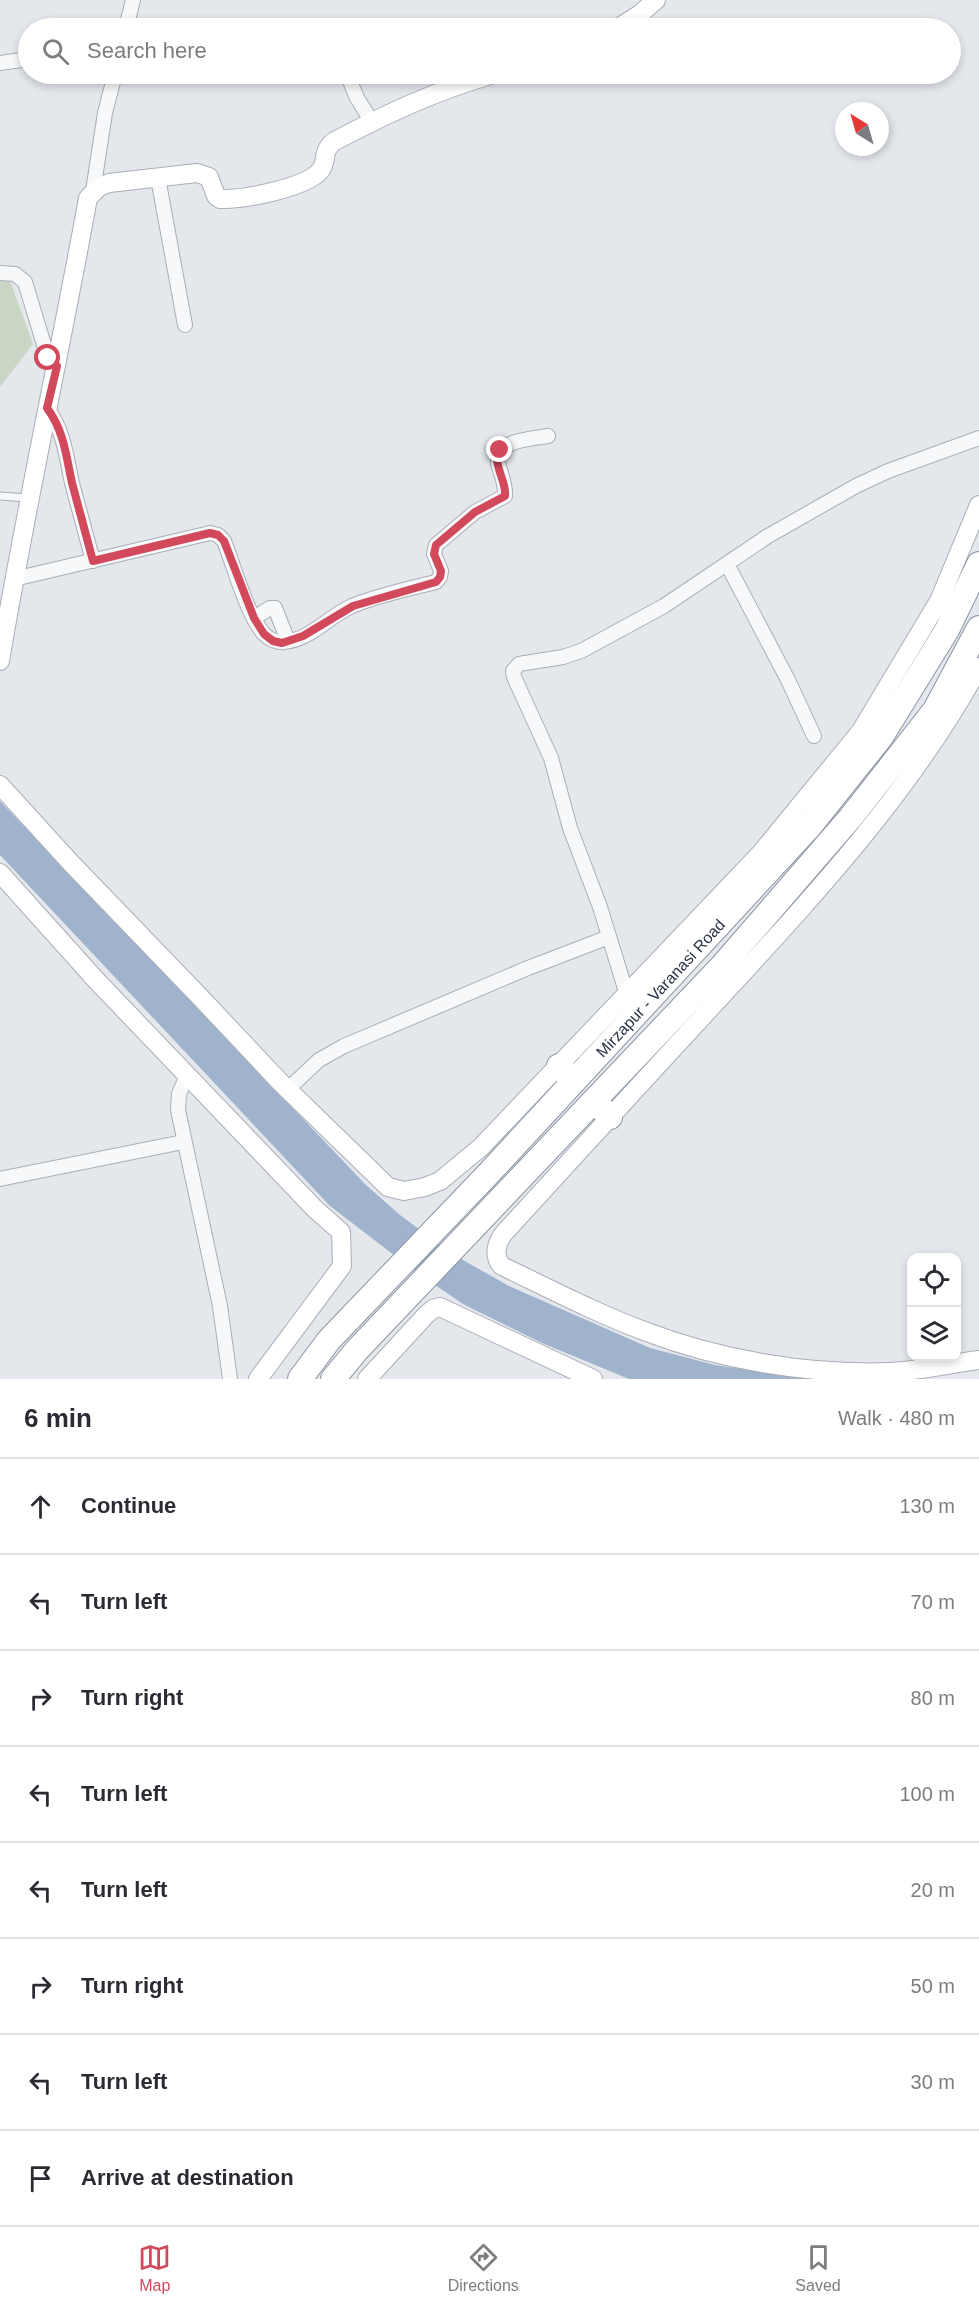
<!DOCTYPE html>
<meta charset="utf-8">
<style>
:root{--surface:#fff;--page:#f2f2f3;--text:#2b2b33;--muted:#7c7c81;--line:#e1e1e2;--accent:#d1495b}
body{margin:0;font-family:Arial,sans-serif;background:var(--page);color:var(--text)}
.controls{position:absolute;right:18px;bottom:18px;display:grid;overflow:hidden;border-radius:12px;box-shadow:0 3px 9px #0003}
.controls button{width:54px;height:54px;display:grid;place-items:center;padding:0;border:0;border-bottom:2px solid var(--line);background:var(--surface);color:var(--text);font:30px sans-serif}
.compass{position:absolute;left:835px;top:102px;width:54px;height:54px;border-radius:50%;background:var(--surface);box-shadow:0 3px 9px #0003;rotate:323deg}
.stop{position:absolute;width:18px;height:18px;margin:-14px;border:4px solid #d1495b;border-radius:50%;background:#fff}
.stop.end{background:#d1495b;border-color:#fff;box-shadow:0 2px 6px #0008}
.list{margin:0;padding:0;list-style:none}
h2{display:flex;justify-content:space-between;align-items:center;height:78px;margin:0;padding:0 24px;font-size:26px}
h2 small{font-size:20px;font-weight:400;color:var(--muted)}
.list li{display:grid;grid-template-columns:39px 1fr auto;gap:18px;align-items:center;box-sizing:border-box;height:96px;padding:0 24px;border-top:2px solid var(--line)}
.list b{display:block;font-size:22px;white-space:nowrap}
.list em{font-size:20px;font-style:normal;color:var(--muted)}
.icon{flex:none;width:33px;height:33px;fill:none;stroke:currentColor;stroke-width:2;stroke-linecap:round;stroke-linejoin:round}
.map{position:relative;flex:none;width:979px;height:1379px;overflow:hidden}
.search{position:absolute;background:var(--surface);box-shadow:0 3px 9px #0003;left:18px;right:18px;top:18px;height:66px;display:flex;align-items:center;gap:15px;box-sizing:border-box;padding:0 21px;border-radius:33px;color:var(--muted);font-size:22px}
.sheet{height:846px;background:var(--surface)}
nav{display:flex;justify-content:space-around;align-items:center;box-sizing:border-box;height:84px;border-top:2px solid var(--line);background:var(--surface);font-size:16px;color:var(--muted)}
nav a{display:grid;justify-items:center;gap:3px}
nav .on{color:var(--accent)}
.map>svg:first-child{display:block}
.green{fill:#c9d6c5}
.water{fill:#9fb4cc}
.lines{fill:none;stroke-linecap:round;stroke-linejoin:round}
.lane-casing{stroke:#a9aeb7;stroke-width:9}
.street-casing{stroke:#a9aeb7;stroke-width:16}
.secondary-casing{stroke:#a9aeb7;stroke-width:20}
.highway-casing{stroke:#8b94a3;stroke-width:26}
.lane{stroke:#f7f8fa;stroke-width:7}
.street{stroke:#f7f8fa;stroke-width:14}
.secondary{stroke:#fff;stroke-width:18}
.highway{stroke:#fff;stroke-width:24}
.route{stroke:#d1495b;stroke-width:8}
.labels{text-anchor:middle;stroke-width:4.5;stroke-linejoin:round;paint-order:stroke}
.street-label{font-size:16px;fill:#2b3445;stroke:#f4f6f9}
</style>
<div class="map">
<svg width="979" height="1379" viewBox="0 0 979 1379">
<rect width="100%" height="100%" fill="#e4e7ec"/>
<path class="green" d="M 0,277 L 9,278 L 33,344 L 0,387 Z"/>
<path class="water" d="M 0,801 L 366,1185 L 400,1215 L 454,1255 L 509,1286 L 650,1348 L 715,1365 L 800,1378 L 827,1379 L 629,1379 L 542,1343 L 463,1304 L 416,1272 L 330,1206 L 0,855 Z"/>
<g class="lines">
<g class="lane-casing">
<path id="lane" d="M 0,496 L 28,498"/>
</g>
<g class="street-casing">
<g id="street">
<path d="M 126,28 L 133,0"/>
<path d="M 0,63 L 28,59"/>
<path d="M 347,74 L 357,98 L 372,122"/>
<path d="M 158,178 L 185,325"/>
<path d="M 93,191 L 105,113 L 115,74"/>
<path d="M 0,273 L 15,274 L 25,282 L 48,358 L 57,367"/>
<path d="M 47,408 C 64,431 66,455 72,483 C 79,509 86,535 93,561"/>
<path d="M 727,564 L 788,680 L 814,736"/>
<path d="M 14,579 L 210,533 L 218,535 L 224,541 C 234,566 247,615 264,634 C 269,639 277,643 284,642 C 310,640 329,616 352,606 C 379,595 408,589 436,582 L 440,577 L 441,571 L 434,554 L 436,545 L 475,512 L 505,496 C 506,486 502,476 499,467 C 491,440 530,439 548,436"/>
<path d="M 254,618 L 270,608 L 275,608 L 288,641"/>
<path d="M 627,995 L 600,907 L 570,828 L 551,758 L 514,677 L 513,671 L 519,664 L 563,657 L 581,651 L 664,606 L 768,536 L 856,486 L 888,471 L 979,438"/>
<path d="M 187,1075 L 179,1094 L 178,1110 L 220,1306 L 230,1379"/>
<path d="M 287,1090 L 319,1060 L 344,1046 L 528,968 L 609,937"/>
<path d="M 0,1179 L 183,1142"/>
</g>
</g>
<g class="secondary-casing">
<g id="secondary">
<path d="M 618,28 L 640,14 L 656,0"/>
<path d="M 0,661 C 26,506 60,353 88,198 L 99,187 L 109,183 L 197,173 L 209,177 L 216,196 L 220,199 C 242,200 305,188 320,171 C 328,162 321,153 333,142 C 386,114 435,91 494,74"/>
<path d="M 979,667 C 913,788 821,888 729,988 C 654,1069 579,1151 505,1232 C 497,1241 492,1256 502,1266 C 550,1289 598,1314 647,1332 C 720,1360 810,1375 889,1372 C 919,1371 949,1364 979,1360"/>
<path d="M 0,785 L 70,862 L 201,998 L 280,1082 L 388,1187 L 404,1191 L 425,1187 L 440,1181 L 480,1148 L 760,854 L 861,731 L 939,601 L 979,505"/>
<path d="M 0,873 L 95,979 L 315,1209 L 341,1232 L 342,1266 L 258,1379"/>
<path d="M 367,1379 L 426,1315 L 433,1309 L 440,1307 L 593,1379"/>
</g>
</g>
<g class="highway-casing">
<g id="highway">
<path d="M 559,1066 L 574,1081"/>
<path d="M 594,1101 L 610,1117"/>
<path id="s1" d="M 300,1379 L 329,1340 L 490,1172 L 810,826 L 881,737 L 947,630 L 979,564"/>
<path d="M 333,1379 L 357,1350 L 722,966 L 851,817 L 935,710 L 979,628"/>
</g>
</g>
<use href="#lane" class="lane"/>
<use href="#street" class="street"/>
<use href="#secondary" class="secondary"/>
<use href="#highway" class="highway"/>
</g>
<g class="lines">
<path class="route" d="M 48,358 L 57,366 L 47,408 C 64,431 66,455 72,483 C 79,509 86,535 93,561 L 210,533 L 218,535 L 224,541 L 254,618 L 264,634 L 273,641 L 282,643 L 303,636 L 353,606 L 436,582 L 440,577 L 441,571 L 434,554 L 436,545 L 475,512 L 505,496 C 507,481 491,463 500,450"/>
</g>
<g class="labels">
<g class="street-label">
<text dy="6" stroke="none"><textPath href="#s1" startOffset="532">Mirzapur - Varanasi Road</textPath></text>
</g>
</g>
</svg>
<div class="controls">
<button><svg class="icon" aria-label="locate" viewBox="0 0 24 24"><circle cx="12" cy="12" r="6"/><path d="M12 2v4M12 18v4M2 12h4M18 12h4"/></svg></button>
<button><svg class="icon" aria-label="layers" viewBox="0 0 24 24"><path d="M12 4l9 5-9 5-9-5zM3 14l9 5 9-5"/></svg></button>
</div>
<svg class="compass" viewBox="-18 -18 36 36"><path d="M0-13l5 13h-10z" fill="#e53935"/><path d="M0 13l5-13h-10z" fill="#7c7c81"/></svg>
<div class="stop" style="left:48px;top:358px"></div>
<div class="stop end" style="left:500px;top:450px"></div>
<div class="search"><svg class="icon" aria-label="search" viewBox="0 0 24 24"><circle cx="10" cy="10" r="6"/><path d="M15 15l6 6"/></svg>Search here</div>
</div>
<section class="sheet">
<h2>6 min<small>Walk · 480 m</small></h2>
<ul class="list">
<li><svg class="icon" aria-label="ahead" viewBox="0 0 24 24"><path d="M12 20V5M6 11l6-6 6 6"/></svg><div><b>Continue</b></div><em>130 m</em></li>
<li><svg class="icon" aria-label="left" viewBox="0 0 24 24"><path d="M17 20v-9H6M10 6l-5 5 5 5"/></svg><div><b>Turn left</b></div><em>70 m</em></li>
<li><svg class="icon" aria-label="right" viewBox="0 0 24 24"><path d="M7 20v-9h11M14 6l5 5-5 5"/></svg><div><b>Turn right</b></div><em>80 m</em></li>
<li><svg class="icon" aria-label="left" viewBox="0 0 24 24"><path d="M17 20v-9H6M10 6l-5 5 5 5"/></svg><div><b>Turn left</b></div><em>100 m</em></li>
<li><svg class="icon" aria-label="left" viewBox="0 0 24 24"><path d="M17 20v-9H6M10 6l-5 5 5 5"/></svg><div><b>Turn left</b></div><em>20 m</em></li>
<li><svg class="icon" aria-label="right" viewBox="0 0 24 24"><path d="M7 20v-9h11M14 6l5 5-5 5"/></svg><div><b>Turn right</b></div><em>50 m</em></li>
<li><svg class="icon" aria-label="left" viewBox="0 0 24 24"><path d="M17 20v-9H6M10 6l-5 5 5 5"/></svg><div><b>Turn left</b></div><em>30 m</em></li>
<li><svg class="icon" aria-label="arrive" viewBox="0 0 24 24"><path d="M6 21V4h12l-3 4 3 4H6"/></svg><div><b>Arrive at destination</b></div></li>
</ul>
</section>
<nav>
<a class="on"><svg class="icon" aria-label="map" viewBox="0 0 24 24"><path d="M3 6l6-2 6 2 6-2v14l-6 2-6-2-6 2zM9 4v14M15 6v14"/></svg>Map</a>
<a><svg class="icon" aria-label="directions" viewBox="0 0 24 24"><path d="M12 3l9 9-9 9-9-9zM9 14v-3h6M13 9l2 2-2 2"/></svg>Directions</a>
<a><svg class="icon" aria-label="saved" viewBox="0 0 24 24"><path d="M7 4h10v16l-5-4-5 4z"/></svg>Saved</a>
</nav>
